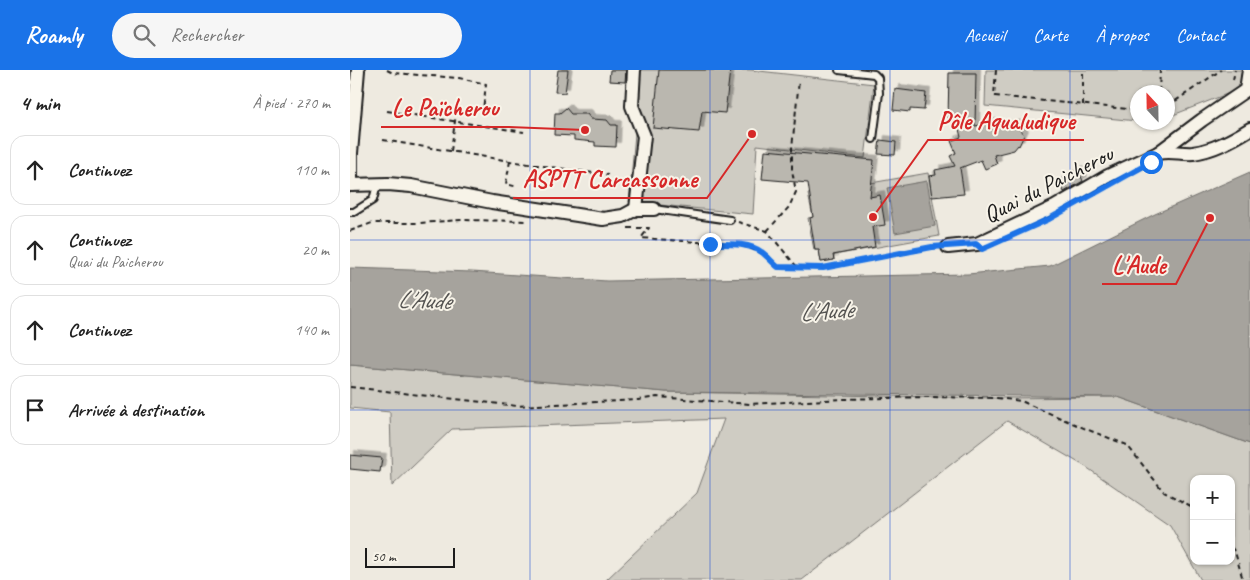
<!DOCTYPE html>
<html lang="fr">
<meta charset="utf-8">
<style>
:root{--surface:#fff;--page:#f6f6f6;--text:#222;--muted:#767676;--line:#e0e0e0;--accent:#1a73e8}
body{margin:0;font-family:Caveat,sans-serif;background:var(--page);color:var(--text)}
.controls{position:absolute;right:15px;bottom:15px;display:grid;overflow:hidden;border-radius:10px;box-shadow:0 1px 4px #0004}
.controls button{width:45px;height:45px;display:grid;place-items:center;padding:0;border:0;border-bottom:1px solid var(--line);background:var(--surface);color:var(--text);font:25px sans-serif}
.compass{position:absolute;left:780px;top:15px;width:45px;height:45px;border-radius:50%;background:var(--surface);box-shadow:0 1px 4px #0004;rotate:338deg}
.scale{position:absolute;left:15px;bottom:12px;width:90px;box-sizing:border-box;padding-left:5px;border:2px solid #1c1c1c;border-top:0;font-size:14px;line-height:18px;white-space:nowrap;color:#1c1c1c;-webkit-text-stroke:4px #f7f3e8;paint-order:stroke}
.stop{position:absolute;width:15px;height:15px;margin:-11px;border:4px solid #1a73e8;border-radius:50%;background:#fff}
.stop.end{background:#1a73e8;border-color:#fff;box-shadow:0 1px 5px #0008}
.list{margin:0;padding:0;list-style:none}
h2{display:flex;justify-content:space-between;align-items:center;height:65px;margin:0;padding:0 20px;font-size:21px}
h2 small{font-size:16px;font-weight:400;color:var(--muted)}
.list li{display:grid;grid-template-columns:32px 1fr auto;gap:15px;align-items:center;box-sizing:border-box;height:70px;margin:0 10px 10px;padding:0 10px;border:1px solid var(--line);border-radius:15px}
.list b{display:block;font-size:19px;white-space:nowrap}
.list p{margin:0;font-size:16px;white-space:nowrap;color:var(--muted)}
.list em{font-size:16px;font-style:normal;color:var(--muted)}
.icon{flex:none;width:28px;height:28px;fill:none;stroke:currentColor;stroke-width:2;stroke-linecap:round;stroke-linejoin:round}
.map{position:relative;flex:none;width:900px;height:510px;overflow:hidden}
header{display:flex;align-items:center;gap:30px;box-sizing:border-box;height:70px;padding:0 25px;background:var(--accent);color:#fff}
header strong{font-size:24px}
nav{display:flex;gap:28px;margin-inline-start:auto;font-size:18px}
.search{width:350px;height:45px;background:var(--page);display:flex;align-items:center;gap:12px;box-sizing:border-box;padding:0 18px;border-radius:28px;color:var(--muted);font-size:19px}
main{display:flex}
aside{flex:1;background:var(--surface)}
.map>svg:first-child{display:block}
.green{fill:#cfccc3;stroke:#767470;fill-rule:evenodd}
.water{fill:#a6a39d;stroke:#6f6d69}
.building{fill:#bab7af;stroke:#1c1c1c;filter:url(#shadow)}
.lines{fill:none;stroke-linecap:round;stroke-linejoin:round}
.lane-casing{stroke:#1c1c1c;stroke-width:10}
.street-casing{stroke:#1c1c1c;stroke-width:16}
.path{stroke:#1c1c1c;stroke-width:2;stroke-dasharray:5 4;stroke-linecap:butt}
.lane{stroke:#f7f3e8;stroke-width:6}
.street{stroke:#f7f3e8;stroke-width:12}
.route{stroke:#1a73e8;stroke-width:6}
.grid{fill:none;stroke:#1d4ed8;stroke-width:1;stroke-opacity:0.55}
.labels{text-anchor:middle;stroke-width:4;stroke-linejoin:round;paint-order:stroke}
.street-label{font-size:24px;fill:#1c1c1c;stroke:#f7f3e8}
.water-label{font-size:25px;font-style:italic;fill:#535250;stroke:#f7f3e8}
.leader{fill:none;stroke:#d62828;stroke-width:2}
.callout-dot{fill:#d62828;stroke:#f7f3e8;stroke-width:2}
.callout-label{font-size:25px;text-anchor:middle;font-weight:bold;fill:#d62828;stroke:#f7f3e8;stroke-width:4;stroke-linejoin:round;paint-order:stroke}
</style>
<header>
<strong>Roamly</strong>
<div class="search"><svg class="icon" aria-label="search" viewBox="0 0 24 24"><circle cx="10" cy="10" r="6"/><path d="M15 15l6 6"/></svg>Rechercher</div>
<nav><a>Accueil</a><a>Carte</a><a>À propos</a><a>Contact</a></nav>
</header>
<main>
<aside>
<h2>4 min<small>À pied · 270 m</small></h2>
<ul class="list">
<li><svg class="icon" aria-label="ahead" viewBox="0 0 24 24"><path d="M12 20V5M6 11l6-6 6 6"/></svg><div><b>Continuez</b></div><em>110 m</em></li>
<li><svg class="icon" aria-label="ahead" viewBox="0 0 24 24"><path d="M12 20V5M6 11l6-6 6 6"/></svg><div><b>Continuez</b><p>Quai du Paicherou</p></div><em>20 m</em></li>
<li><svg class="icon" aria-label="ahead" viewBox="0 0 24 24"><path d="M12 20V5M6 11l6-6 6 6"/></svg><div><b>Continuez</b></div><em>140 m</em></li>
<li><svg class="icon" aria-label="arrive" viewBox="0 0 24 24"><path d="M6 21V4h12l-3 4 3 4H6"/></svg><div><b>Arrivée à destination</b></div></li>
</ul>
</aside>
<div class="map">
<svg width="900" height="510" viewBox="0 0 900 510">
<defs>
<filter id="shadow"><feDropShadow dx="4.5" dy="-4.5" stdDeviation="0" flood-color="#0004"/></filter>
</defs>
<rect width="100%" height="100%" fill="#eeeae0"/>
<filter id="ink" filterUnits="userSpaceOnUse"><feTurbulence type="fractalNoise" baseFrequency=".02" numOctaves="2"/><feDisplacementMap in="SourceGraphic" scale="10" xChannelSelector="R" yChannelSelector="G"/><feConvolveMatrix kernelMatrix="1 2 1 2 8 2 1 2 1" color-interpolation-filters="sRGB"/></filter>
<g filter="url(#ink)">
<g class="green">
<path d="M 288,0 L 400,0 L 524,14 L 515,88 L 407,75 L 403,144 L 279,132 L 286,52 Z"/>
<path d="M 636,0 L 894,0 L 892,18 L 818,47 L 818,22 L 788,22 L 787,51 L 635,36 Z"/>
<path d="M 578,103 L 589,166 L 484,185 L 484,190 L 471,192 L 469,180 L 464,180 L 458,148 L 463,147 L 458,124 Z"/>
<path d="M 0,295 L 316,322 L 647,328 L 768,327 L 900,374 L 900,510 L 851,510 L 820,455 L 736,397 L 657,351 L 452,510 L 256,510 L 347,423 L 374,349 L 102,359 L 42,416 L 40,342 L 0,338 ZM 844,409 L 881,409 L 881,491 L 844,491 Z"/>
</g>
<g class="water">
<path d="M 900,102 L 900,374 L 768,327 L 316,322 L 0,295 L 0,198 L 122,202 L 257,211 L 618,204 L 700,196 L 805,144 Z"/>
<path d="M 577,111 L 585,156 L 545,163 L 537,118 Z"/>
</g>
<g class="building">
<path d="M 208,0 L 218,0 L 215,23 L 205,22 Z"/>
<path d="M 260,0 L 276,0 L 275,12 L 259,11 Z"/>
<path d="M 309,0 L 380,0 L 375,43 L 352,41 L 349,62 L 303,58 Z"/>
<path d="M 599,3 L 626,3 L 625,56 L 642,53 L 643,58 L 658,55 L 663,57 L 665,54 L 674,65 L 669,76 L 668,75 L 664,80 L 644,85 L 647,94 L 635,99 L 631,90 L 610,98 L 614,124 L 582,127 L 579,106 L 586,105 L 585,100 L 605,96 L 600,86 L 606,83 L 601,71 L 611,67 L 606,48 L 598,48 Z"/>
<path d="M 545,19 L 576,23 L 574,40 L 560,39 L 560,42 L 543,40 Z"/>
<path d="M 216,38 L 221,44 L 237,44 L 241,49 L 257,50 L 261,55 L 267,55 L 266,77 L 245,76 L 245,72 L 224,70 L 224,66 L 204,65 L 205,43 L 210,43 Z"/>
<path d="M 530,70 L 546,72 L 545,85 L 528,84 Z"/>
<path d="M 415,80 L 524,90 L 520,127 L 530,125 L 535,155 L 522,157 L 525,177 L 483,185 L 484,190 L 471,192 L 469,180 L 465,180 L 460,148 L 463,147 L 458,113 L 412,109 Z"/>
<path d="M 728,100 L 733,111 L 714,122 L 709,111 Z"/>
<path d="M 0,385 L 32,388 L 30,402 L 0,399 Z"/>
</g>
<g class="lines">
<g class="lane-casing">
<g id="lane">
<path d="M 489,0 L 524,4 L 528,8 L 529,23 L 523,69"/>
<path d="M 304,139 L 380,150"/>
<path d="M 0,142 L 4,142 L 23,130 L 27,115"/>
</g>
</g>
<g class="street-casing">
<g id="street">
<path d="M 284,0 L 282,36 L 294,66 L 286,139"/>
<path d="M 808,83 L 852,50 L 896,20 L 899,0"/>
<path d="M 0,115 L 38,114 L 61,116 L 142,132 L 253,149 L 273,146 L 286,139 L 304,139"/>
<path d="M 1,115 L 1,83 L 8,0"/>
<path d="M 598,177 L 627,174 L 705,137 L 758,106 L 808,83 C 820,80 831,84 843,83 C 864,80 882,70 900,59"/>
</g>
</g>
<g class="path">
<path d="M 37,0 L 43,3 L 109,8 L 136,14 L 133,40"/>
<path d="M 646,0 L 644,26 L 788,40"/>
<path d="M 883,10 L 885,0"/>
<path d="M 809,22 L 810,0"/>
<path d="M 733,35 L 733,0"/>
<path d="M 818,36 L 871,0"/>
<path d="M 37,41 L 174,62"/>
<path d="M 33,70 L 172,93 L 258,105"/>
<path d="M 101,81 L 107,36"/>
<path d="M 160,91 L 156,114 L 168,117"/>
<path d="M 388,152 L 417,161 L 447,197"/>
<path d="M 278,158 L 299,158 L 291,168 L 391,175 L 413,183 L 428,197 L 473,198 L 586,177"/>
<path d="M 0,161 L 22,153 L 69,153 L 111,150 L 178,151"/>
<path d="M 417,161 L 439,137 L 446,122 L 442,100 L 442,78 L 449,10"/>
<path d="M 0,317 L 167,336 L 288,330 L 307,327 L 400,334 L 493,329 L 578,327 L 647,328 L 671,331 L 736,359 L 777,375 L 814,422 L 839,435 L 844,439"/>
<path d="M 881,477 L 885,482 L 893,510"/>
</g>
<use href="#lane" class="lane"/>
<use href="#street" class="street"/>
</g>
</g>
<g class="lines" filter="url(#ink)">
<path class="route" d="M 360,174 C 376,174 399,172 413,183 C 418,187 423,193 428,197 L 473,198 L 582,177 L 626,174 L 632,179 L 699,149 L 801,92"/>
</g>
<path class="grid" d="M 180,0 L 180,510M 360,0 L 360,510M 540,0 L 540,510M 720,0 L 720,510M 0,170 L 900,170M 0,340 L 900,340"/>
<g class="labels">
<g class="street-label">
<text transform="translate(698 114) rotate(-27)" y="8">Quai du Paicherou</text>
</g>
<g class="water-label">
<text transform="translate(74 229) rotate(2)" y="9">L'Aude</text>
<text transform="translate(476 240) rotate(-4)" y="9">L'Aude</text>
</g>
</g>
<path class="leader" d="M235 60L159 57H31M523 147L578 70H734M402 64L357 128H163M860 148L826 214H752"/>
<g class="callout-dot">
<circle cx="235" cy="60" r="5"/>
<circle cx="523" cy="147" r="5"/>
<circle cx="402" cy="64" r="5"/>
<circle cx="860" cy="148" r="5"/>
</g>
<g class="callout-label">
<text x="95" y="46">Le Païcherou</text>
<text x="656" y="59">Pôle Aqualudique</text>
<text x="260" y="117">ASPTT Carcassonne</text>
<text x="789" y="203">L'Aude</text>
</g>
</svg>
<div class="controls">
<button>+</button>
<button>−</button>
</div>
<svg class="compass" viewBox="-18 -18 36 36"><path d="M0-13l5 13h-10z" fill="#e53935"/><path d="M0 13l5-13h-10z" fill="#767676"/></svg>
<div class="scale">50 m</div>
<div class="stop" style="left:801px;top:92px"></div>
<div class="stop end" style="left:360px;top:174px"></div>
</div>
</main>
